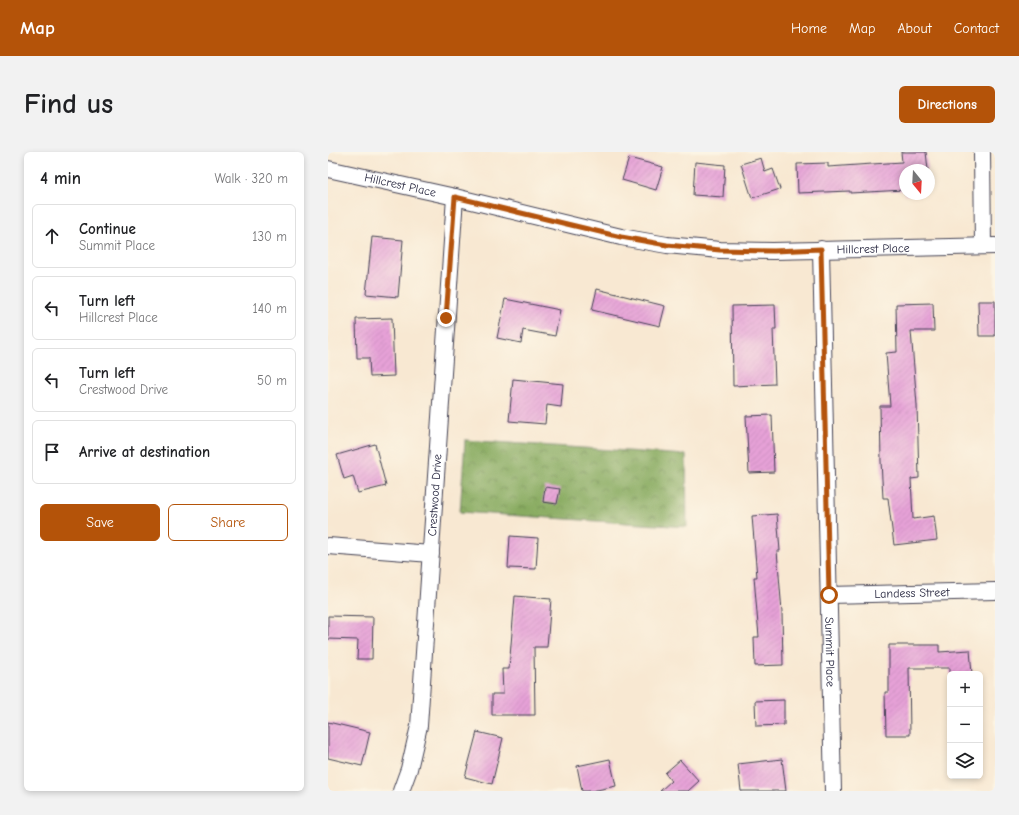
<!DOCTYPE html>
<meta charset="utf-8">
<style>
:root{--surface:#fff;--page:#f2f2f2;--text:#202124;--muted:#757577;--line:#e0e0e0;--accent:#b45309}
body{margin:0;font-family:"Comic Neue",sans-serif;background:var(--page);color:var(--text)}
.controls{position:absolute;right:12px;bottom:12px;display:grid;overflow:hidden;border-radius:6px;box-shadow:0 2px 6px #0003}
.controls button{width:36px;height:36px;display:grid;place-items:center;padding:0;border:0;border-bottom:1px solid var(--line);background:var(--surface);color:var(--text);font:20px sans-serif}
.compass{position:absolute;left:571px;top:12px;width:36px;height:36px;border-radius:50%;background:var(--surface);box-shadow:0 2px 6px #0003;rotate:162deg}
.stop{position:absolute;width:12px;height:12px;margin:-9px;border:3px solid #b45309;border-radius:50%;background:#fff}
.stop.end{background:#b45309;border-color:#fff;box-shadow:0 1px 4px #0008}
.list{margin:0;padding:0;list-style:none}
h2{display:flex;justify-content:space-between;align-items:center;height:52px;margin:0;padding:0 16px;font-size:17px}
h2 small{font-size:13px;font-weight:400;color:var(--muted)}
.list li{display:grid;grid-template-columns:26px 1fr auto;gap:12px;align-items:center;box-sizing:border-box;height:64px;margin:0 8px 8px;padding:0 8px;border:1px solid var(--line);border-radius:6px}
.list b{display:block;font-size:15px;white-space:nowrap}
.list p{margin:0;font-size:13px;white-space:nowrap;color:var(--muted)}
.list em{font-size:13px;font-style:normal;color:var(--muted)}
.actions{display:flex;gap:8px;padding:12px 16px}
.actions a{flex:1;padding:9px 0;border:1px solid var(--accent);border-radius:6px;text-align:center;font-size:14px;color:var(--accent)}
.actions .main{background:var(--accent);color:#fff}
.icon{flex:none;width:22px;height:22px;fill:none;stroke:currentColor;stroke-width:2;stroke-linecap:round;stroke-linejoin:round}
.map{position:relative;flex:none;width:667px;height:639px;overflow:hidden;border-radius:6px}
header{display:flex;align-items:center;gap:24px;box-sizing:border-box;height:56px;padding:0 20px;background:var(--accent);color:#fff}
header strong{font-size:19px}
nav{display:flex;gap:22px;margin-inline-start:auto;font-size:14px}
.intro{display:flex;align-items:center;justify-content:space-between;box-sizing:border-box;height:96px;padding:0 24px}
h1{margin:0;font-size:28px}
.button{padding:10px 18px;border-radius:6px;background:var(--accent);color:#fff;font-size:14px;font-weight:700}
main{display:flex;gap:24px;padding:0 24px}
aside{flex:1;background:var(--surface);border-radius:6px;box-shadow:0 2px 6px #0003}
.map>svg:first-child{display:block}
.forest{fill:url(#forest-crowns);stroke:#55664e}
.building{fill:url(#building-hatch)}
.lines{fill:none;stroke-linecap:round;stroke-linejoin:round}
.minor-casing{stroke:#424052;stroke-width:18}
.minor{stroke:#fff;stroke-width:16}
.route{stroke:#b45309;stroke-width:5}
.labels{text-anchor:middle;stroke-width:3;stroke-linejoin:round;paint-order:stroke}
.street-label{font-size:12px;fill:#22223b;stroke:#fcf5e5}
</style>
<header>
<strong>Map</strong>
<nav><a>Home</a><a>Map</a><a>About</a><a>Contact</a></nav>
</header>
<div class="intro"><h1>Find us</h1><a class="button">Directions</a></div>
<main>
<aside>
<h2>4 min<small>Walk · 320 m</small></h2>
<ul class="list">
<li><svg class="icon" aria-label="ahead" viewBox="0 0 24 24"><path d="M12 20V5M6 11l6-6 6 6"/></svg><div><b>Continue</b><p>Summit Place</p></div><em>130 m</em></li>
<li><svg class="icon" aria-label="left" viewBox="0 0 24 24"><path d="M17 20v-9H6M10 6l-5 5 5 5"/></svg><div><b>Turn left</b><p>Hillcrest Place</p></div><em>140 m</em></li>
<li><svg class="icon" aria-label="left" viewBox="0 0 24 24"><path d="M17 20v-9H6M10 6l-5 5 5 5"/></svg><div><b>Turn left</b><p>Crestwood Drive</p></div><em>50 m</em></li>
<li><svg class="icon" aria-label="arrive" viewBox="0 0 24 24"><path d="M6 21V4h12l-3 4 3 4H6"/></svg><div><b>Arrive at destination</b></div></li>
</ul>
<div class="actions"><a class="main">Save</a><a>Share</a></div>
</aside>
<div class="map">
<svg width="667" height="639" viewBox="0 0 667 639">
<defs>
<pattern id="forest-crowns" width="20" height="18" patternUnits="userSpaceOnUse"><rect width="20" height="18" fill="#88ab60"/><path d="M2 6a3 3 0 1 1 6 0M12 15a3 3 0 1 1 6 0" fill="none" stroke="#6f8b50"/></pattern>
<pattern id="building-hatch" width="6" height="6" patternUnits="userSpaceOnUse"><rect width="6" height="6" fill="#e6a1d7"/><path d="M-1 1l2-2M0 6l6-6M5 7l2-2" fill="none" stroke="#c58ab9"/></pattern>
</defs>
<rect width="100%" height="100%" fill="#fcf5e5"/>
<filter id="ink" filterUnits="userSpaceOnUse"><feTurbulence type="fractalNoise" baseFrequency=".025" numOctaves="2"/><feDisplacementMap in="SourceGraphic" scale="8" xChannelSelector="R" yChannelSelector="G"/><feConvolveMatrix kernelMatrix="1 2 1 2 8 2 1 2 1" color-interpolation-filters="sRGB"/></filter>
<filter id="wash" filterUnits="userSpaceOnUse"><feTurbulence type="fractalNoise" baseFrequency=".012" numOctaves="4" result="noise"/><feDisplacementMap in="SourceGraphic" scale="16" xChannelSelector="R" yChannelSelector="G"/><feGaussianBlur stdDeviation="0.9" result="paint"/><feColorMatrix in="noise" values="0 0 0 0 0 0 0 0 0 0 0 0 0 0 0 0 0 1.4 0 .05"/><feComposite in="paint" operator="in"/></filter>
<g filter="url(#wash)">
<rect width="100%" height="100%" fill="#f8e8d2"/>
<path class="forest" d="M 137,288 L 358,303 L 359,375 L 132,360 Z"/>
<g id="blocks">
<g class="building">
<path d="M 573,0 L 598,0 L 600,18 L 577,18 L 577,42 L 583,42 L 577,43 L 576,38 L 522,41 L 522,39 L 470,41 L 469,12 L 500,11 L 500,15 L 574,10 Z"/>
<path d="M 301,6 L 335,15 L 328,38 L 294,28 Z"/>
<path d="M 433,6 L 437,20 L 445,17 L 452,37 L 424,46 L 413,12 Z"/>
<path d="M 367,10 L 397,13 L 395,45 L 365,43 Z"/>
<path d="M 44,85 L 75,88 L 70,145 L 38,142 Z"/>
<path d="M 269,137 L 337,154 L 332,174 L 264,158 Z"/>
<path d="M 177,147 L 232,158 L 227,184 L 195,178 L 193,191 L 169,186 Z"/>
<path d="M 650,149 L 667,149 L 667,184 L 651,184 Z"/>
<path d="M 605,151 L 606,179 L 583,179 L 589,253 L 591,326 L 583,327 L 585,367 L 606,364 L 609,388 L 566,393 L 560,346 L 555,346 L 553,309 L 552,254 L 562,254 L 558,201 L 569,200 L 568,152 Z"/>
<path d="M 447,153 L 448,177 L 445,177 L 447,232 L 405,234 L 404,154 Z"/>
<path d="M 64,166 L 66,224 L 42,225 L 41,206 L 29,206 L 28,167 Z"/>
<path d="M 185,227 L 235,232 L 233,255 L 219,253 L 217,272 L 181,269 Z"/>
<path d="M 444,263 L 446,320 L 421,321 L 418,264 Z"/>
<path d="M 47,292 L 58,334 L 30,341 L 25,324 L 16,327 L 9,303 Z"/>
<path d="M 217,335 L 232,337 L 229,352 L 215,350 Z"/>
<path d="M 449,362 L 452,399 L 449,399 L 454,460 L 455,513 L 427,514 L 426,485 L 431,485 L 426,425 L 429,425 L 424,364 Z"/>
<path d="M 182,384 L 210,386 L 208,417 L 180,416 Z"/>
<path d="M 187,444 L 223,447 L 219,495 L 206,495 L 207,563 L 164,563 L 164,542 L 175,542 L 174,517 L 181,517 Z"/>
<path d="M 0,464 L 45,465 L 44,507 L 29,507 L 30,488 L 0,487 Z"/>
<path d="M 561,493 L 611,493 L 611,500 L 642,498 L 644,522 L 622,522 L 622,516 L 581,516 L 582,583 L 558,583 L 557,540 L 561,540 Z"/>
<path d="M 456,548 L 456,573 L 428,574 L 427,549 Z"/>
<path d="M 0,570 L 42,580 L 34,614 L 0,606 Z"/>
<path d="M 149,580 L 175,586 L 164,632 L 137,625 Z"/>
<path d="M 282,607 L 288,634 L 264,639 L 254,639 L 249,614 Z"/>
<path d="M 454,607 L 458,639 L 413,639 L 410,612 Z"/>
<path d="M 352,608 L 371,629 L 360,639 L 332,639 L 343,629 L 337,621 Z"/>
</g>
</g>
</g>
<g filter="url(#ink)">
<use href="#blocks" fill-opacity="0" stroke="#424052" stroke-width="1"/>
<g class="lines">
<g class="minor-casing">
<g id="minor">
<path d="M 654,0 L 655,94"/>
<path id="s1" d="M 0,17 L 127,45 L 293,85 L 339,93 L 392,98 L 445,99 L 667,94"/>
<path id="s2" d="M 493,97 L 505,639"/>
<path d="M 0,394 L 103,402"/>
<path id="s3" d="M 501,443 L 667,439"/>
<path id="s4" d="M 73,639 L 81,617 L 91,574 L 127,45"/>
</g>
</g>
<use href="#minor" class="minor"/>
</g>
</g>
<g class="lines" filter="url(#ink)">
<path class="route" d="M 118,166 L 127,45 L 293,85 L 339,93 L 392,98 L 446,99 L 493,97 L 501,443"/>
</g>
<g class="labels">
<g class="street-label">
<text dy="4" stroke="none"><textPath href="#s1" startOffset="74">Hillcrest Place</textPath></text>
<text dy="4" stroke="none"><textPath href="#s1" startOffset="554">Hillcrest Place</textPath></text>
<text dy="4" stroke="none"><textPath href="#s4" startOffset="299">Crestwood Drive</textPath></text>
<text dy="4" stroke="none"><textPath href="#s3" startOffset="83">Landess Street</textPath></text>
<text dy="4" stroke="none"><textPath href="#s2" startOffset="403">Summit Place</textPath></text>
</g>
</g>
</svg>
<div class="controls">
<button>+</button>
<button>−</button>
<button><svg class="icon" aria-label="layers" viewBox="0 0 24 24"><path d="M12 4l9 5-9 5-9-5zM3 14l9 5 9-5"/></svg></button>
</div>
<svg class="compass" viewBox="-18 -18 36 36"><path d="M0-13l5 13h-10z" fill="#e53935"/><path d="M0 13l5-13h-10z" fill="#757577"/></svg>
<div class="stop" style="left:501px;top:443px"></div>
<div class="stop end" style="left:118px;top:166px"></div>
</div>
</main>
